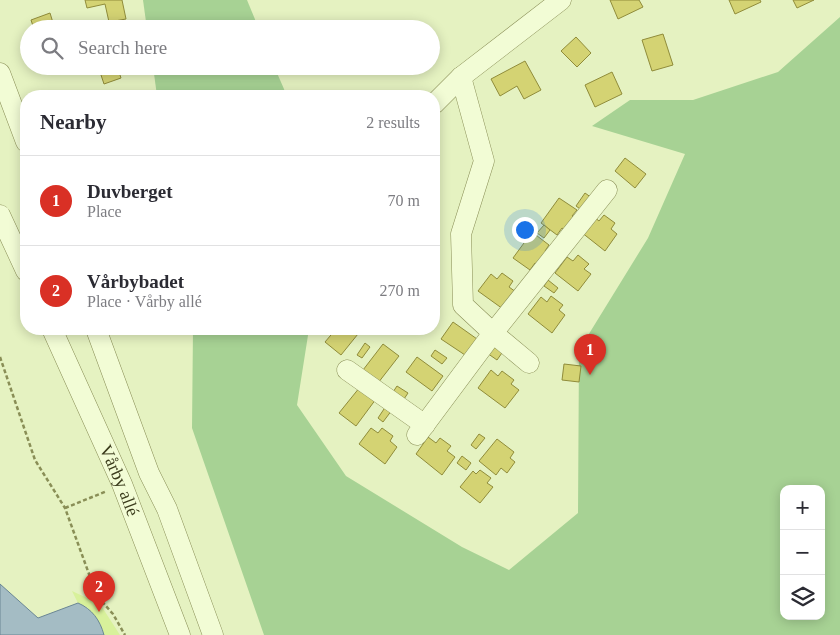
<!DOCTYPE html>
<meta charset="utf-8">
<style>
:root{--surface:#fff;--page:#f7f7f7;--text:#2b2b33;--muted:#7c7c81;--line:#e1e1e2;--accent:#d93025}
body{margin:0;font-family:"Times New Roman",serif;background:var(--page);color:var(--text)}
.controls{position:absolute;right:15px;bottom:15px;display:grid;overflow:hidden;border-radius:10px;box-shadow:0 2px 12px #0003}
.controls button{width:45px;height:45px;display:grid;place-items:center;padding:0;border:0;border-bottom:1px solid var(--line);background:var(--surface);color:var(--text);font:25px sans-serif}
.you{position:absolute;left:524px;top:229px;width:18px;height:18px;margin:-12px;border:4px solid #fff;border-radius:50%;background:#1a73e8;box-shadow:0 0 0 8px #1a73e833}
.badge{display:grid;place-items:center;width:32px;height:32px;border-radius:50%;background:var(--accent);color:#fff;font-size:16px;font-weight:700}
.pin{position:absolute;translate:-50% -41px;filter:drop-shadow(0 1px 2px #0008)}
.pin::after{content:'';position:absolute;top:26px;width:18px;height:15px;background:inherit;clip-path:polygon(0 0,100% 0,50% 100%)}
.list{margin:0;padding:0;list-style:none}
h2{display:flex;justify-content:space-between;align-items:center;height:65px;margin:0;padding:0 20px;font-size:21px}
h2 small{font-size:16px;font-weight:400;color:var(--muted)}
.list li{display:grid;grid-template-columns:32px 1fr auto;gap:15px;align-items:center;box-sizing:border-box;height:90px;padding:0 20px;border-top:1px solid var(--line)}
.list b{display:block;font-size:19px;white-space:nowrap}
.list p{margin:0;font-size:16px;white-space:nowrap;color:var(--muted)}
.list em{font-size:16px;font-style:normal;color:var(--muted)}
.icon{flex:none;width:28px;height:28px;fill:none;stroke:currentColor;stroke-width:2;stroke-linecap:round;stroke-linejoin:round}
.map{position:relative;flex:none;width:840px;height:635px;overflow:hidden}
.search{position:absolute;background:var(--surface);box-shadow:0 2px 12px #0003;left:20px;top:20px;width:420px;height:55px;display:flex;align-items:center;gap:12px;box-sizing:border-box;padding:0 18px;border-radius:28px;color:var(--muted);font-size:19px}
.panel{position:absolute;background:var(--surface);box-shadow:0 2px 12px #0003;left:20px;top:90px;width:420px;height:245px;border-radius:20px}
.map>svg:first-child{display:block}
.green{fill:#a7d294;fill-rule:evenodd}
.sand{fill:#d8f19b}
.water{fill:#a4bcc4;stroke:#6a8694}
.building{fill:#d4d373;stroke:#908c3a}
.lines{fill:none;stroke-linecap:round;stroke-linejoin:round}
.minor-casing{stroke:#898e56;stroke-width:21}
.path{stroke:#898e56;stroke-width:2.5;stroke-dasharray:4 2.5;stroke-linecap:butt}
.minor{stroke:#f2fcd5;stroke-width:20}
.labels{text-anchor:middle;stroke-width:4;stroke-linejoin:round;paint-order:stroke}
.street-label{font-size:18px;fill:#3b3c1c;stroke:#eef9d1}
</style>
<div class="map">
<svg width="840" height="635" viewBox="0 0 840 635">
<rect width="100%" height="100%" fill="#e5f2c1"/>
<g class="green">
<path d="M 143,0 L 247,0 L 259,29 L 147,29 Z"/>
<path d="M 840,17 L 840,635 L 264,635 L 192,428 L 193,329 L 309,329 L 297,405 L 346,476 L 462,547 L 509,570 L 578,513 L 579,350 L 648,238 L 685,154 L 592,126 L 630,100 L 693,100 L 778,72 ZM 784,489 L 821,489 L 821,616 L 784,616 Z"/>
<path d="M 153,66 L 274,66 L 287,96 L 157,96 Z"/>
</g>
<path class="sand" d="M 72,591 L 100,604 L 120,635 L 104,635 L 102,629 L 88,608 L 78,603 Z"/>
<path class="water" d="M 0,584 L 38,618 L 78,603 C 92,609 100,620 104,635 L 0,635 Z"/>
<g class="building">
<path d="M 85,0 L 122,0 L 126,19 L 109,22 L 105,4 L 87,8 Z"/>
<path d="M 610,0 L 639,0 L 643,7 L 618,19 Z"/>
<path d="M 729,0 L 760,0 L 761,2 L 735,14 Z"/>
<path d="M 793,0 L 814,0 L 797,8 Z"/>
<path d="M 50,13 L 54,26 L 58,24 L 60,29 L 34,29 L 31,20 Z"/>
<path d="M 663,34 L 673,65 L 652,71 L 642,40 Z"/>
<path d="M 576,37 L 591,53 L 577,67 L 561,51 Z"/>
<path d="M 525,61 L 541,90 L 524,99 L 517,86 L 500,96 L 491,79 Z"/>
<path d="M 98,66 L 117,66 L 121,78 L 104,84 Z"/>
<path d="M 612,72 L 622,94 L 595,107 L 585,85 Z"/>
<path d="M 625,158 L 646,174 L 635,188 L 615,171 Z"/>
<path d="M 585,193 L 592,198 L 583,211 L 576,206 Z"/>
<path d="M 559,198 L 577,210 L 572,216 L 577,220 L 568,232 L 562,228 L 557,235 L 541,223 Z"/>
<path d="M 604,215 L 615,223 L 611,229 L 617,234 L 605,251 L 581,232 L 593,216 L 599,221 Z"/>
<path d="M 544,225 L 550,230 L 544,238 L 537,233 Z"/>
<path d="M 532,232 L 549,245 L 545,251 L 550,255 L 541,267 L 535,263 L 530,270 L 513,258 Z"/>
<path d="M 578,255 L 589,264 L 584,269 L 591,274 L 578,291 L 555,273 L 567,257 L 573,261 Z"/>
<path d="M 502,273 L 513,281 L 509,287 L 516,292 L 503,309 L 478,291 L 491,274 L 497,279 Z"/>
<path d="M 548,280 L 558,288 L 554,293 L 544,286 Z"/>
<path d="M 551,296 L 563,305 L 559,310 L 565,315 L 552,333 L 528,314 L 541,297 L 547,302 Z"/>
<path d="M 453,322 L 477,339 L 465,355 L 441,339 Z"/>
<path d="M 336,329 L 362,329 L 341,355 L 325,342 Z"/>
<path d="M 365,343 L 370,347 L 362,358 L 357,355 Z"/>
<path d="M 494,343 L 504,350 L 497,360 L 487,353 Z"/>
<path d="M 383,344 L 399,356 L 378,383 L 363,370 Z"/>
<path d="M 435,350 L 447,358 L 442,364 L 431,356 Z"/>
<path d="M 417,357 L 443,376 L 432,391 L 406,372 Z"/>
<path d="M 564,364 L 581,366 L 579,382 L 562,380 Z"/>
<path d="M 491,370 L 498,376 L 502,371 L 514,380 L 511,384 L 519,390 L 505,408 L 478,388 Z"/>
<path d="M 397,386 L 408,393 L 404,399 L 393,392 Z"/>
<path d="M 360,387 L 376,399 L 356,426 L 339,413 Z"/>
<path d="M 386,406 L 392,410 L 383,422 L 378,418 Z"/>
<path d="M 371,428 L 378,433 L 382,428 L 393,436 L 390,441 L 397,447 L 385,464 L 359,444 Z"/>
<path d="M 479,434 L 485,438 L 476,449 L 471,445 Z"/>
<path d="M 428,437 L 436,443 L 440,438 L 451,446 L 447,451 L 455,457 L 442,475 L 416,454 Z"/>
<path d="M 497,439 L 514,452 L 510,458 L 515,462 L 507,473 L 501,468 L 496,475 L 479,461 Z"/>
<path d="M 462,456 L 471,463 L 466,470 L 457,463 Z"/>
<path d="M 480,470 L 491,478 L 487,483 L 493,487 L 480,503 L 460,487 L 473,471 L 476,474 Z"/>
</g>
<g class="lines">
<g class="minor-casing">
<g id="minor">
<path d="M 0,73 L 26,142"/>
<path d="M 461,77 L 484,161 L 461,234 L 463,305 L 493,333 L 529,363"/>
<path d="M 434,104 L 461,77 L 561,0"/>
<path d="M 0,215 L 26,271"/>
<path id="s1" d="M 52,329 L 122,484 L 180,635"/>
<path d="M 96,329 L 149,473 L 167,509 L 213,635"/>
<path d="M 347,370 L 425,425"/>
<path d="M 417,435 L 493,333 L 607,190"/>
</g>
</g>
<g class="path">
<path d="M 0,357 L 35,460 L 65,508 L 97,596 L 113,614 L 125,635"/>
<path d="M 65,508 L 107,491"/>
</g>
<use href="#minor" class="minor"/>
</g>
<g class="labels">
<g class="street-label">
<text dy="6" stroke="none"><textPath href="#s1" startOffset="166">Vårby allé</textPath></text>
</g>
</g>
</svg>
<div class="controls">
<button>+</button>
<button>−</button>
<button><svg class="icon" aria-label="layers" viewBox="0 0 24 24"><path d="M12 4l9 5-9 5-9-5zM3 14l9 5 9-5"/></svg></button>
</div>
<div class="you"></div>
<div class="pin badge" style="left:590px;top:375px">1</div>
<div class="pin badge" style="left:99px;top:612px">2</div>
<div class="search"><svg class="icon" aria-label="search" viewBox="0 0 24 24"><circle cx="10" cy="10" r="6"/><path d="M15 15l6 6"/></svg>Search here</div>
<section class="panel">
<h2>Nearby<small>2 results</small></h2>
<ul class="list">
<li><span class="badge">1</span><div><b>Duvberget</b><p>Place</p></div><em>70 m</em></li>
<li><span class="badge">2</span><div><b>Vårbybadet</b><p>Place · Vårby allé</p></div><em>270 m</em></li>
</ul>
</section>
</div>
